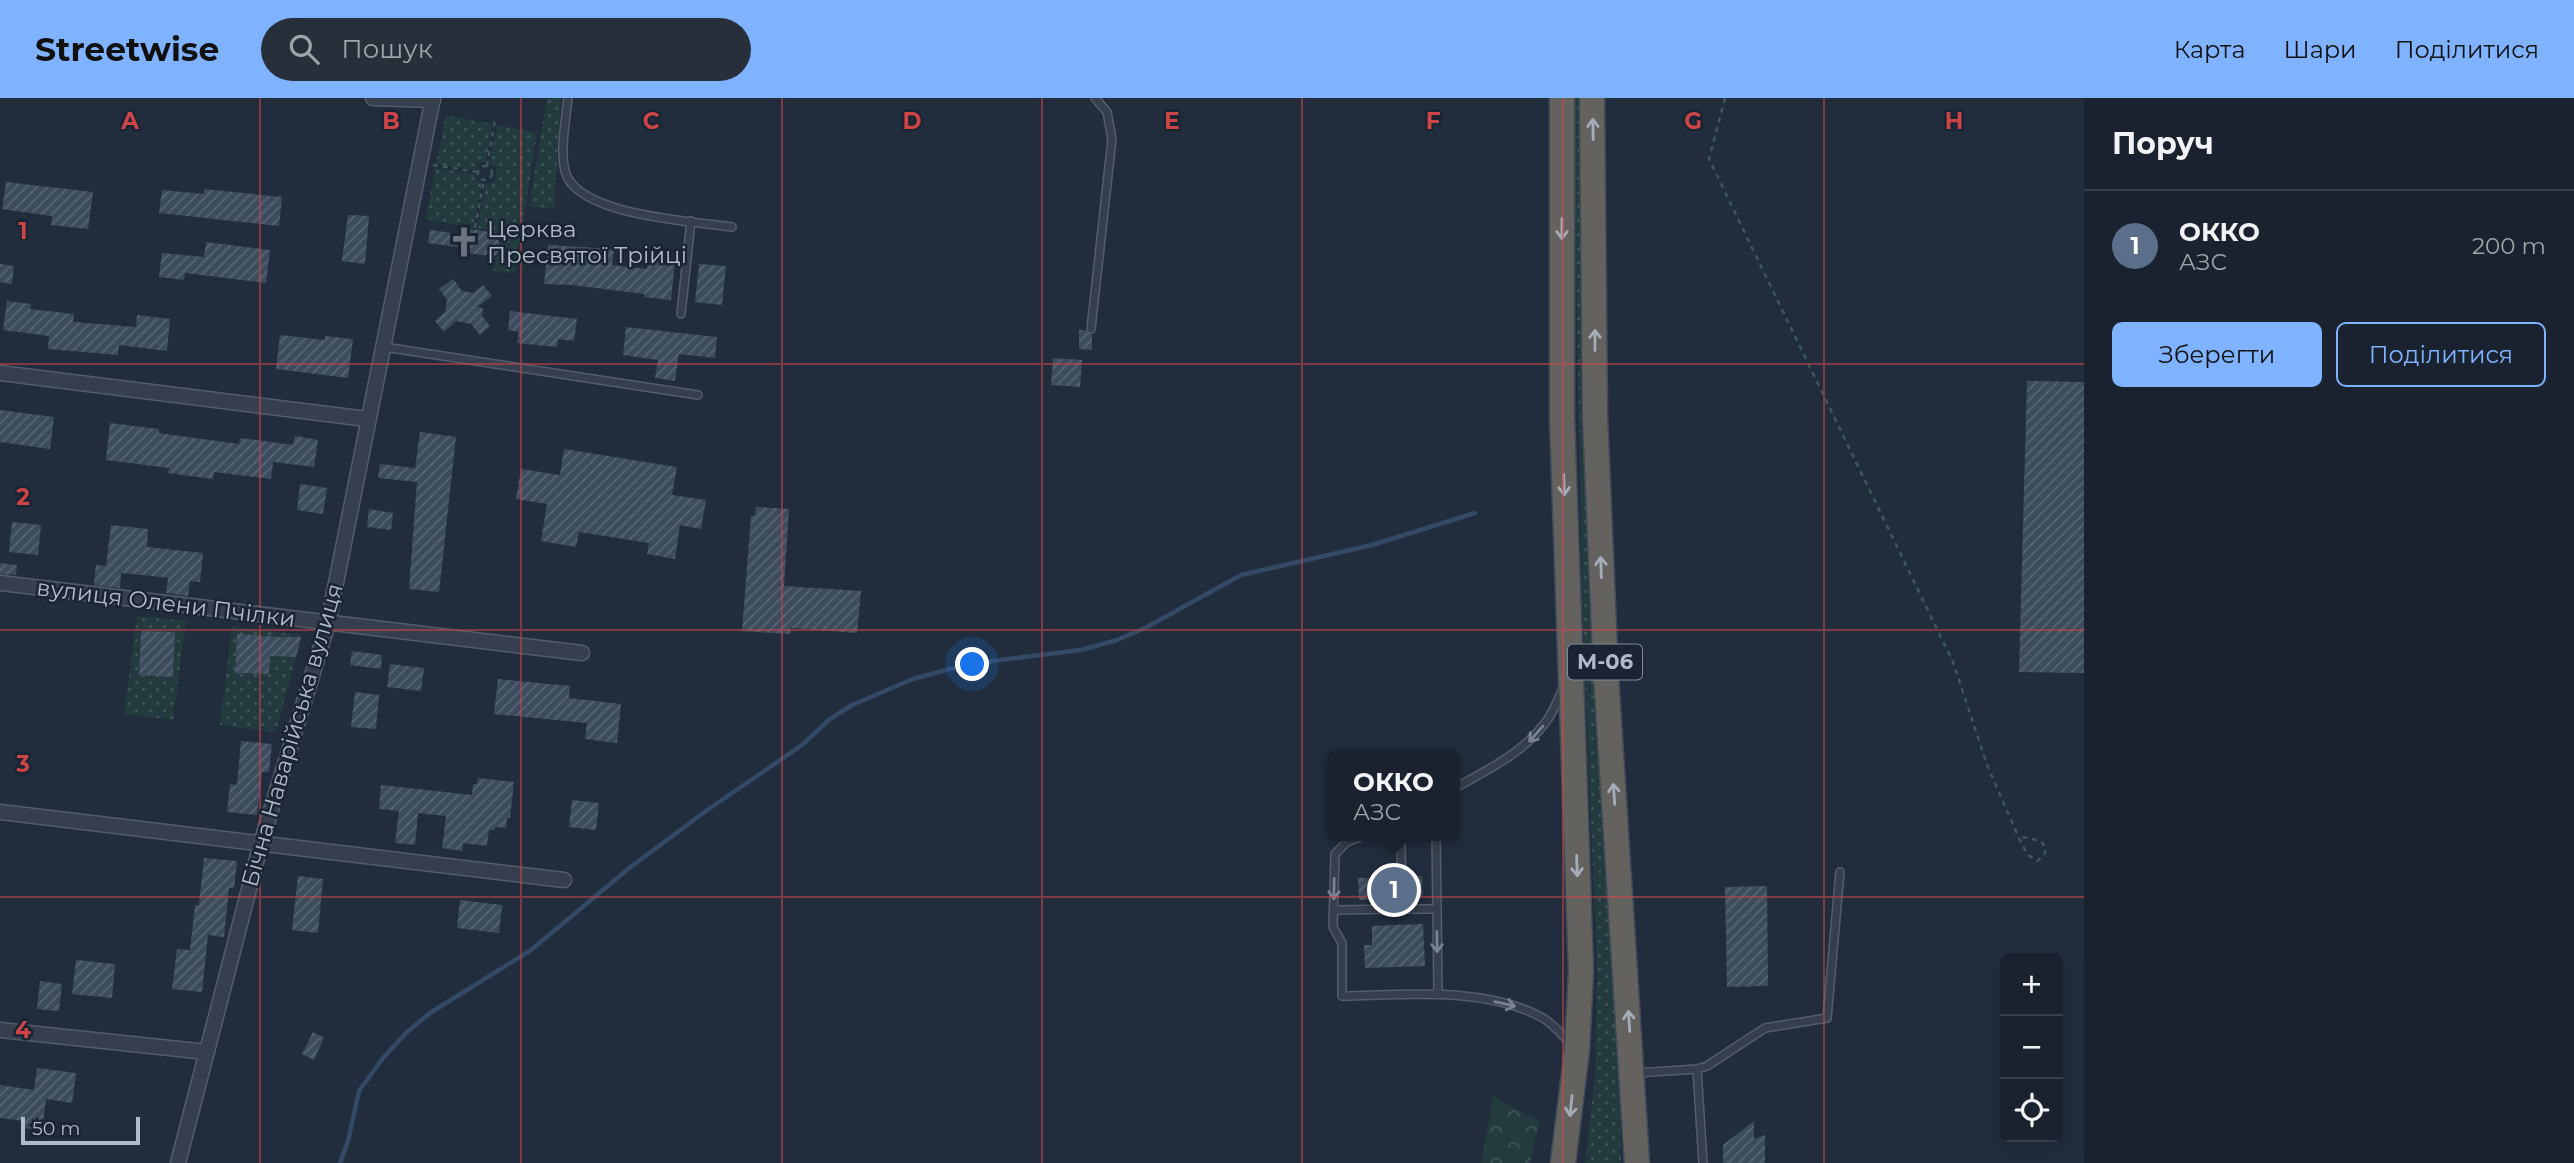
<!DOCTYPE html>
<html lang="uk">
<meta charset="utf-8">
<style>
:root{--surface:#19222e;--page:#262f3a;--text:#f1f3f6;--muted:#9fa4aa;--line:#373f4a;--accent:#7fb3ff}
body{margin:0;font-family:Montserrat,sans-serif;background:var(--page);color:var(--text)}
.controls{position:absolute;right:21px;bottom:21px;display:grid;overflow:hidden;border-radius:10px;box-shadow:0 7px 28px #0002}
.controls button{width:63px;height:63px;display:grid;place-items:center;padding:0;border:0;border-bottom:2px solid var(--line);background:var(--surface);color:var(--text);font:35px sans-serif}
.scale{position:absolute;left:21px;bottom:18px;width:119px;box-sizing:border-box;padding-left:7px;border:4px solid #b0bac9;border-top:0;font-size:19px;line-height:24px;white-space:nowrap;color:#b0bac9;-webkit-text-stroke:5px #1a2432;paint-order:stroke}
.you{position:absolute;left:973px;top:567px;width:24px;height:24px;margin:-18px;border:5px solid #fff;border-radius:50%;background:#1a73e8;box-shadow:0 0 0 10px #1a73e833}
.badge{display:grid;place-items:center;width:46px;height:46px;border-radius:50%;background:var(--accent);color:#fff;font-size:23px;font-weight:700}
.pin{position:absolute;translate:-50% -50%;border:4px solid #fff;box-shadow:0 2px 7px #0006}
.popup{position:absolute;left:1327px;top:652px;width:133px;height:91px;box-sizing:border-box;display:grid;place-content:center;border-radius:10px;background:var(--surface);filter:drop-shadow(0 2px 5px #0005);font-size:23px;white-space:nowrap;color:var(--muted)}
.popup b{font-size:26px;color:var(--text)}
.popup::after{content:'';position:absolute;left:50%;top:100%;margin-left:-14px;border:14px solid transparent;border-top-color:var(--surface)}
.list{margin:0;padding:0;list-style:none}
h2{display:flex;justify-content:space-between;align-items:center;height:91px;margin:0;padding:0 28px;font-size:30px}
h2 small{font-size:23px;font-weight:400;color:var(--muted)}
.list li{display:grid;grid-template-columns:46px 1fr auto;gap:21px;align-items:center;box-sizing:border-box;height:112px;padding:0 28px;border-top:2px solid var(--line)}
.list b{display:block;font-size:26px;white-space:nowrap}
.list p{margin:0;font-size:23px;white-space:nowrap;color:var(--muted)}
.list em{font-size:23px;font-style:normal;color:var(--muted)}
.actions{display:flex;gap:14px;padding:21px 28px}
.actions a{flex:1;padding:16px 0;border:2px solid var(--accent);border-radius:10px;text-align:center;font-size:24px;color:var(--accent)}
.actions .main{background:var(--accent);color:#111}
.icon{flex:none;width:38px;height:38px;fill:none;stroke:currentColor;stroke-width:2;stroke-linecap:round;stroke-linejoin:round}
.map{position:relative;flex:none;width:2084px;height:1065px;overflow:hidden}
header{display:flex;align-items:center;gap:42px;box-sizing:border-box;height:98px;padding:0 35px;background:var(--accent);color:#111}
header strong{font-size:33px}
nav{display:flex;gap:38px;margin-inline-start:auto;font-size:24px}
.search{width:490px;height:63px;background:var(--page);display:flex;align-items:center;gap:18px;box-sizing:border-box;padding:0 24px;border-radius:38px;color:var(--muted);font-size:26px}
main{display:flex}
aside{flex:1;background:var(--surface)}
.map>svg:first-child{display:block}
.grass{fill:url(#grass-dots)}
.forest{fill:url(#forest-crowns)}
.lines{fill:none;stroke-linecap:round;stroke-linejoin:round}
.stream{stroke:#344965;stroke-width:4.5}
.building{fill:url(#building-hatch)}
.service-casing{stroke:#535d6b;stroke-width:10}
.minor-casing{stroke:#535d6b;stroke-width:17}
.trunk-casing{stroke:#404a58;stroke-width:27}
.path{stroke:#3e5758;stroke-width:2.5;stroke-dasharray:5 5;stroke-linecap:butt}
.service{stroke:#353f4d;stroke-width:7}
.minor{stroke:#353f4d;stroke-width:14}
.trunk{stroke:#64625f;stroke-width:24}
.oneway{stroke:#a5adb9}
.oneway2{stroke:#798391}
.grid{fill:none;stroke:#ce4548;stroke-width:2;stroke-opacity:0.55}
.labels{text-anchor:middle;stroke-width:5;stroke-linejoin:round;paint-order:stroke}
.shield{fill:#1a2432;stroke:#838d9c;stroke-width:2}
.shield-label{font-size:21px;font-weight:bold;fill:#b0bac9}
.poi-label{font-size:23px;fill:#b0bac9;stroke:#1a2432;text-anchor:start}
.street-label{font-size:23px;fill:#b0bac9;stroke:#1a2432}
.grid-label{font-size:23px;text-anchor:middle;font-weight:bold;fill:#ce4548;stroke:#1a2432;stroke-width:5;stroke-linejoin:round;paint-order:stroke}
</style>
<header>
<strong>Streetwise</strong>
<div class="search"><svg class="icon" aria-label="search" viewBox="0 0 24 24"><circle cx="10" cy="10" r="6"/><path d="M15 15l6 6"/></svg>Пошук</div>
<nav><a>Карта</a><a>Шари</a><a>Поділитися</a></nav>
</header>
<main>
<div class="map">
<svg width="2084" height="1065" viewBox="0 0 2084 1065">
<defs>
<pattern id="grass-dots" width="8" height="8" patternUnits="userSpaceOnUse" patternTransform="scale(1.75)"><rect width="8" height="8" fill="#233b3e"/><path d="M2 2h.1M6 6h.1" fill="none" stroke="#405559" stroke-width="1.8" stroke-linecap="round"/></pattern>
<pattern id="forest-crowns" width="20" height="18" patternUnits="userSpaceOnUse" patternTransform="scale(1.75)"><rect width="20" height="18" fill="#233b3e"/><path d="M2 6a3 3 0 1 1 6 0M12 15a3 3 0 1 1 6 0" fill="none" stroke="#405559"/></pattern>
<pattern id="building-hatch" width="6" height="6" patternUnits="userSpaceOnUse" patternTransform="scale(1.75)"><rect width="6" height="6" fill="#3d4c5d"/><path d="M-1 1l2-2M0 6l6-6M5 7l2-2" fill="none" stroke="#566473"/></pattern>
</defs>
<rect width="100%" height="100%" fill="#212d3d"/>
<g class="grass">
<path d="M 547,0 L 561,0 L 554,111 L 529,108 Z"/>
<path d="M 1573,0 L 1583,0 L 1594,496 L 1619,977 L 1621,1065 L 1585,1065 L 1595,979 L 1597,872 L 1582,496 Z"/>
<path d="M 446,17 L 492,26 L 486,64 L 481,64 L 477,67 L 476,72 L 436,66 Z"/>
<path d="M 497,27 L 537,35 L 515,175 L 493,173 L 503,135 L 478,130 L 486,85 L 491,86 L 495,82 L 497,70 L 490,65 Z"/>
<path d="M 435,70 L 475,76 L 478,84 L 482,84 L 473,130 L 426,121 Z"/>
<path d="M 137,518 L 186,523 L 173,622 L 124,616 Z"/>
<path d="M 232,529 L 302,537 L 276,634 L 220,627 Z"/>
</g>
<path class="forest" d="M 1493,999 L 1539,1023 L 1530,1065 L 1481,1065 Z"/>
<g class="lines">
<path class="stream" d="M 340,1065 L 348,1043 L 359,993 L 383,960 L 407,934 L 430,915 L 531,852 L 628,771 L 706,713 L 802,647 L 830,621 L 852,607 L 913,581 L 950,571 L 992,563 L 1081,552 L 1117,542 L 1147,529 L 1241,477 L 1372,447 L 1475,415"/>
</g>
<g class="building">
<path d="M 6,84 L 93,94 L 88,131 L 51,127 L 52,118 L 2,111 Z"/>
<path d="M 204,91 L 282,99 L 279,128 L 159,115 L 162,92 L 204,96 Z"/>
<path d="M 348,117 L 369,118 L 365,166 L 342,163 Z"/>
<path d="M 468,131 L 498,135 L 497,140 L 501,148 L 495,158 L 465,155 L 466,150 L 428,145 L 430,132 L 468,137 Z"/>
<path d="M 206,144 L 270,152 L 266,185 L 185,175 L 184,182 L 159,179 L 162,155 L 204,159 Z"/>
<path d="M 548,147 L 614,151 L 612,167 L 647,171 L 648,161 L 675,163 L 671,202 L 644,199 L 645,196 L 571,187 L 544,186 Z"/>
<path d="M 0,166 L 14,168 L 12,186 L 0,184 Z"/>
<path d="M 699,166 L 726,168 L 722,207 L 695,204 Z"/>
<path d="M 453,181 L 462,193 L 473,195 L 483,187 L 492,198 L 477,209 L 483,210 L 482,218 L 490,228 L 480,237 L 471,226 L 456,223 L 444,234 L 435,223 L 445,214 L 447,202 L 439,191 Z"/>
<path d="M 7,203 L 31,206 L 30,211 L 74,216 L 73,224 L 136,229 L 137,217 L 170,221 L 167,253 L 119,247 L 118,257 L 48,251 L 49,238 L 3,232 Z"/>
<path d="M 510,213 L 577,221 L 574,243 L 558,241 L 557,249 L 517,245 L 519,234 L 508,232 Z"/>
<path d="M 626,229 L 717,239 L 715,260 L 679,256 L 675,283 L 655,280 L 658,262 L 623,257 Z"/>
<path d="M 1079,232 L 1085,232 L 1092,237 L 1092,252 L 1079,251 Z"/>
<path d="M 280,237 L 325,242 L 325,238 L 353,241 L 348,280 L 276,271 Z"/>
<path d="M 1053,260 L 1082,262 L 1080,289 L 1051,287 Z"/>
<path d="M 2027,283 L 2084,284 L 2084,575 L 2019,574 Z"/>
<path d="M 0,312 L 54,319 L 50,351 L 0,344 Z"/>
<path d="M 110,325 L 159,331 L 159,335 L 239,346 L 240,340 L 293,347 L 295,338 L 318,342 L 314,369 L 273,364 L 271,381 L 214,374 L 213,381 L 168,375 L 169,370 L 106,362 Z"/>
<path d="M 420,334 L 456,339 L 439,494 L 409,491 L 417,384 L 378,380 L 380,366 L 415,370 Z"/>
<path d="M 564,351 L 677,369 L 672,397 L 706,402 L 701,431 L 680,427 L 675,461 L 647,456 L 649,445 L 579,434 L 576,449 L 541,443 L 547,406 L 516,401 L 521,371 L 560,377 Z"/>
<path d="M 300,386 L 327,390 L 323,416 L 297,412 Z"/>
<path d="M 756,409 L 789,411 L 784,488 L 861,493 L 857,535 L 791,530 L 790,536 L 742,533 L 751,418 L 755,417 Z"/>
<path d="M 369,411 L 393,415 L 391,432 L 367,429 Z"/>
<path d="M 12,424 L 41,427 L 38,457 L 9,454 Z"/>
<path d="M 111,427 L 148,431 L 147,449 L 203,455 L 200,484 L 190,483 L 188,498 L 166,495 L 168,480 L 143,477 L 121,475 L 120,490 L 94,487 L 96,467 L 106,468 Z"/>
<path d="M 0,465 L 17,467 L 16,477 L 0,476 Z"/>
<path d="M 141,533 L 175,534 L 173,579 L 139,577 Z"/>
<path d="M 237,536 L 279,539 L 301,539 L 296,559 L 270,558 L 269,576 L 235,575 Z"/>
<path d="M 352,553 L 382,557 L 381,571 L 350,567 Z"/>
<path d="M 390,566 L 424,570 L 421,593 L 387,589 Z"/>
<path d="M 498,581 L 570,588 L 569,600 L 621,606 L 617,645 L 585,641 L 587,625 L 494,616 Z"/>
<path d="M 355,594 L 379,597 L 376,631 L 351,629 Z"/>
<path d="M 241,643 L 272,646 L 269,674 L 262,674 L 257,717 L 227,714 L 230,686 L 237,687 Z"/>
<path d="M 478,680 L 514,684 L 510,720 L 507,720 L 506,730 L 495,729 L 495,732 L 489,732 L 487,748 L 463,745 L 462,753 L 442,750 L 446,718 L 418,715 L 415,747 L 395,745 L 399,713 L 379,711 L 381,687 L 472,697 L 473,686 L 477,686 Z"/>
<path d="M 572,702 L 599,705 L 596,732 L 569,729 Z"/>
<path d="M 204,760 L 237,763 L 234,790 L 229,790 L 224,839 L 208,837 L 202,894 L 172,891 L 177,851 L 190,852 L 195,807 L 199,807 Z"/>
<path d="M 298,778 L 323,781 L 318,835 L 292,832 Z"/>
<path d="M 1408,778 L 1422,778 L 1423,800 L 1408,801 Z"/>
<path d="M 1395,779 L 1396,801 L 1359,802 L 1358,780 Z"/>
<path d="M 1767,788 L 1768,888 L 1727,889 L 1725,789 Z"/>
<path d="M 460,802 L 502,807 L 499,835 L 457,830 Z"/>
<path d="M 1423,826 L 1425,868 L 1365,870 L 1364,847 L 1372,847 L 1372,828 Z"/>
<path d="M 76,862 L 115,866 L 112,900 L 72,896 Z"/>
<path d="M 40,883 L 62,886 L 59,913 L 37,911 Z"/>
<path d="M 313,934 L 324,940 L 314,962 L 302,956 Z"/>
<path d="M 37,970 L 76,975 L 72,1005 L 46,1001 L 42,1032 L 23,1030 L 24,1023 L 0,1020 L 0,987 L 34,992 Z"/>
<path d="M 1754,1023 L 1754,1041 L 1765,1037 L 1765,1065 L 1723,1065 L 1723,1047 Z"/>
</g>
<g class="lines">
<g class="service-casing">
<g id="service">
<path d="M 568,0 C 566,21 559,56 566,76 C 581,118 693,123 732,129"/>
<path d="M 681,216 L 691,123"/>
<path d="M 1091,231 L 1112,41 L 1107,14 L 1095,0"/>
<path d="M 384,249 L 698,297"/>
<path d="M 1455,690 C 1487,672 1523,655 1545,625 C 1553,615 1558,602 1563,590"/>
<path d="M 1362,738 L 1347,744 L 1335,756 L 1333,829 L 1342,845 L 1342,898 C 1405,897 1486,888 1543,920 C 1553,926 1562,937 1570,945"/>
<path d="M 1401,738 L 1402,811 L 1437,811 L 1438,896"/>
<path d="M 1436,738 L 1437,811"/>
<path d="M 1334,812 L 1402,811"/>
<path d="M 1697,971 L 1703,1065"/>
<path d="M 1637,975 L 1697,971 L 1707,968 L 1765,930 L 1827,920 L 1840,774"/>
</g>
</g>
<g class="minor-casing">
<g id="minor">
<path d="M 373,0 L 433,2"/>
<path d="M 0,275 L 367,321"/>
<path d="M 0,485 L 582,555"/>
<path d="M 0,714 L 564,782"/>
<path d="M 0,932 L 207,954"/>
<path d="M 178,1065 L 261,745 L 328,525 L 433,0"/>
</g>
</g>
<g class="trunk-casing">
<g id="trunk">
<path d="M 1562,0 L 1562,319 L 1581,873 L 1577,952 L 1563,1065"/>
<path d="M 1592,0 L 1595,318 L 1606,578 L 1637,1065"/>
</g>
</g>
<g class="path">
<path d="M 1725,0 L 1709,61 L 1953,564 L 1987,667 L 2018,738 L 2027,756 L 2037,763 L 2044,758 L 2046,750 L 2041,743 L 2018,738"/>
<path d="M 433,67 L 478,74"/>
<path d="M 487,68 L 495,22"/>
<circle cx="485" cy="75" r="7"/>
<path d="M 475,130 L 484,82"/>
</g>
<use href="#service" class="service"/>
<use href="#minor" class="minor"/>
<use href="#trunk" class="trunk"/>
</g>
<defs><path id="oneway-shaft" d="M-6 0H5M1.5-3L5.5 0L1.5 3" fill="none" stroke-width="1.6" stroke-linecap="round" stroke-linejoin="round" transform="scale(1.75)"/></defs>
<g class="oneway">
<use href="#oneway-shaft" transform="translate(1593 31) rotate(-91)"/>
<use href="#oneway-shaft" transform="translate(1562 131) rotate(90)"/>
<use href="#oneway-shaft" transform="translate(1595 242) rotate(-90)"/>
<use href="#oneway-shaft" transform="translate(1564 387) rotate(88)"/>
<use href="#oneway-shaft" transform="translate(1601 469) rotate(-92)"/>
<use href="#oneway-shaft" transform="translate(1614 696) rotate(-94)"/>
<use href="#oneway-shaft" transform="translate(1577 768) rotate(88)"/>
<use href="#oneway-shaft" transform="translate(1629 923) rotate(-94)"/>
<use href="#oneway-shaft" transform="translate(1571 1008) rotate(96)"/>
</g>
<g class="oneway2">
<use href="#oneway-shaft" transform="translate(1536 636) rotate(131)"/>
<use href="#oneway-shaft" transform="translate(1334 791) rotate(91)"/>
<use href="#oneway-shaft" transform="translate(1437 844) rotate(89)"/>
<use href="#oneway-shaft" transform="translate(1505 906) rotate(13)"/>
</g>
<path class="grid" d="M 260,0 L 260,1065M 521,0 L 521,1065M 782,0 L 782,1065M 1042,0 L 1042,1065M 1302,0 L 1302,1065M 1563,0 L 1563,1065M 1824,0 L 1824,1065M 0,266 L 2084,266M 0,532 L 2084,532M 0,799 L 2084,799"/>
<defs>
<g id="church-bare" transform="scale(2.415)"><path d="M-1.2-6h2.4v3.5h3.3v2.4h-3.3V6h-2.4V-.1h-3.3v-2.4h3.3Z" fill="#6b7280" stroke="#1a2432" stroke-width="2.5" paint-order="stroke"/></g>
</defs>
<g fill-rule="evenodd">
<use href="#church-bare" x="464" y="144"/>
</g>
<g class="labels">
<rect class="shield" x="1568" y="546.5" width="74" height="35" rx="5"/>
<g class="shield-label">
<text x="1605" y="571">М-06</text>
</g>
<g class="poi-label">
<text x="487" y="139">Церква<tspan x="487" dy="26">Пресвятої Трійці</tspan></text>
</g>
<g class="street-label">
<text transform="translate(166 505) rotate(7)" y="8">вулиця Олени Пчілки</text>
<text transform="translate(292 637) rotate(-74)" y="8">Бічна Наварійська вулиця</text>
</g>
</g>
<g class="grid-label">
<text x="130" y="31">A</text>
<text x="391" y="31">B</text>
<text x="651" y="31">C</text>
<text x="912" y="31">D</text>
<text x="1172" y="31">E</text>
<text x="1433" y="31">F</text>
<text x="1693" y="31">G</text>
<text x="1954" y="31">H</text>
<text x="23" y="141">1</text>
<text x="23" y="407">2</text>
<text x="23" y="674">3</text>
<text x="23" y="940">4</text>
</g>
</svg>
<div class="controls">
<button>+</button>
<button>−</button>
<button><svg class="icon" aria-label="locate" viewBox="0 0 24 24"><circle cx="12" cy="12" r="6"/><path d="M12 2v4M12 18v4M2 12h4M18 12h4"/></svg></button>
</div>
<div class="scale">50 m</div>
<div class="you"></div>
<div class="pin badge" style="left:1394px;top:792px;background:#5c6f8a">1</div>
<div class="popup"><b>ОККО</b>АЗС</div>
</div>
<aside>
<h2>Поруч<small></small></h2>
<ul class="list">
<li><span class="badge" style="background:#5c6f8a">1</span><div><b>ОККО</b><p>АЗС</p></div><em>200 m</em></li>
</ul>
<div class="actions"><a class="main">Зберегти</a><a>Поділитися</a></div>
</aside>
</main>
